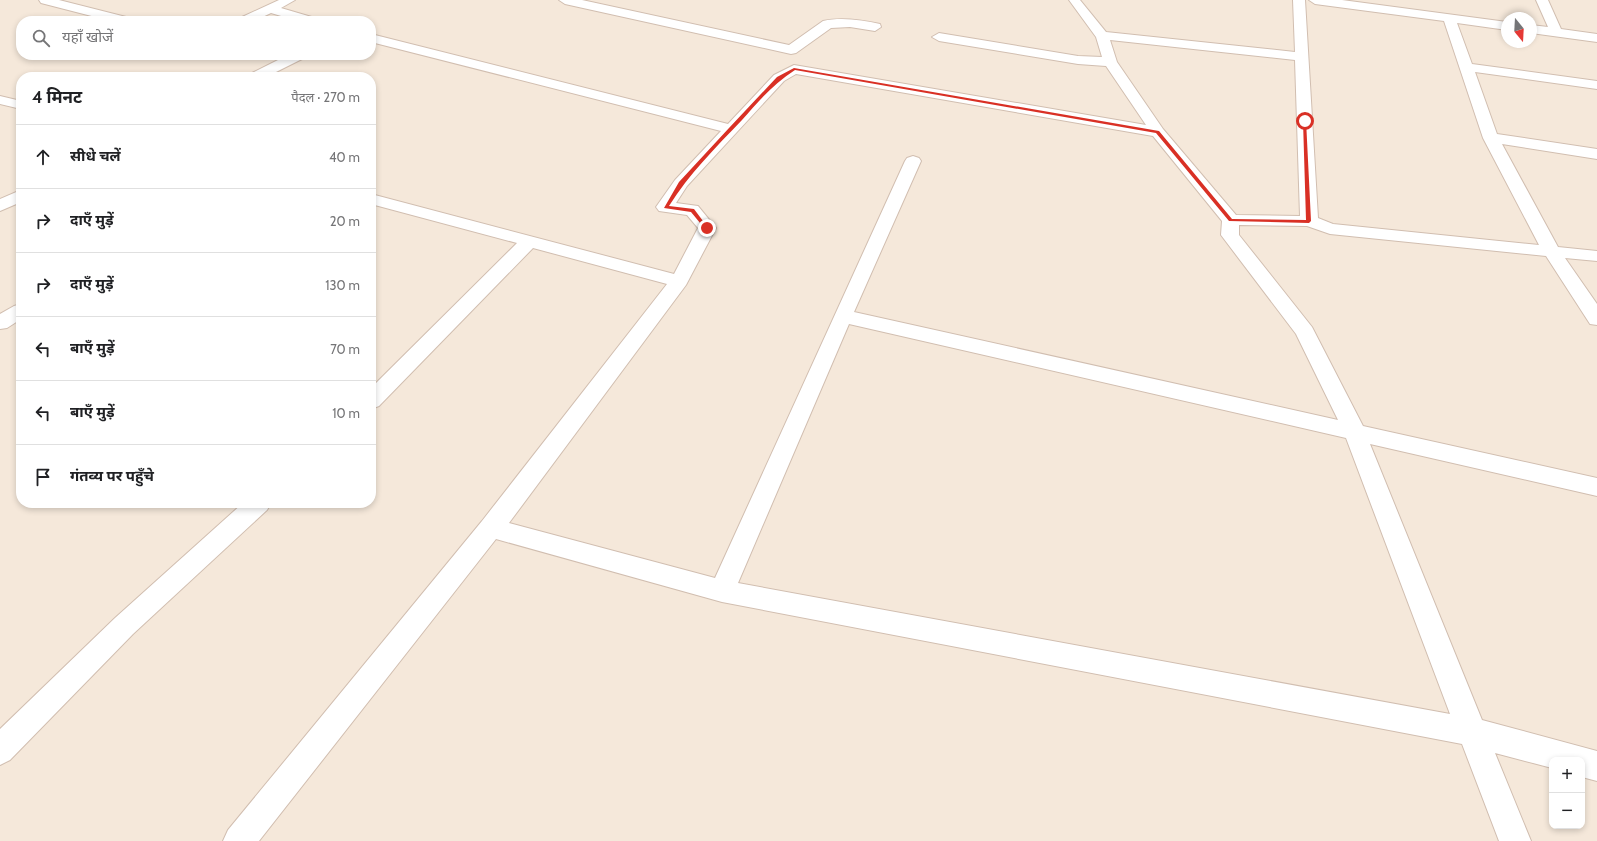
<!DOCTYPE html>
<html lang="hi">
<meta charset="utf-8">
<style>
:root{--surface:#fff;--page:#f2f2f2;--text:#202124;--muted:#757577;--line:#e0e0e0}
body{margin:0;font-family:Cabin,"Noto Sans Devanagari",sans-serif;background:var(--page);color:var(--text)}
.controls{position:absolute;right:12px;bottom:12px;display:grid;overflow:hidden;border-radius:8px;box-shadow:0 2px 6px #0003}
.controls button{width:36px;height:36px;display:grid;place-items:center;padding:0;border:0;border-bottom:1px solid var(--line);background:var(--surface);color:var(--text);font:20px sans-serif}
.compass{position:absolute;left:1501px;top:12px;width:36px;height:36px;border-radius:50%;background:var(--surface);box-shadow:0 2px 6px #0003;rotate:162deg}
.stop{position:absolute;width:12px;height:12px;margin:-9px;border:3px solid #d93025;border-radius:50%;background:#fff}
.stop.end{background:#d93025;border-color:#fff;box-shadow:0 1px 4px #0008}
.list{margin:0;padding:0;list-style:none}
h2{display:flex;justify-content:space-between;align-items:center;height:52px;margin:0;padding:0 16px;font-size:17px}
h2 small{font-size:13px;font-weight:400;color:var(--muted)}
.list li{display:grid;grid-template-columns:26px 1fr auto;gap:12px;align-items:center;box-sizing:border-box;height:64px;padding:0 16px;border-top:1px solid var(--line)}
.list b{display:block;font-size:15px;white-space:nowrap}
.list em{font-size:13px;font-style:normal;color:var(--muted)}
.icon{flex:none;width:22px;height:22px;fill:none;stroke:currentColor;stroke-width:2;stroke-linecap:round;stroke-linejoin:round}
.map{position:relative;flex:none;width:1597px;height:841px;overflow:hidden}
.search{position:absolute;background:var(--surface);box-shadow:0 2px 6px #0003;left:16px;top:16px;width:360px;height:44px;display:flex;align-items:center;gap:10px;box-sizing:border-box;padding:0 14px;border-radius:16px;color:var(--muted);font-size:15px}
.panel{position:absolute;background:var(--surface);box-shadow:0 2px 6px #0003;left:16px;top:72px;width:360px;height:436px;border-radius:16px}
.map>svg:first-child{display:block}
.residential{fill:#f5e8da;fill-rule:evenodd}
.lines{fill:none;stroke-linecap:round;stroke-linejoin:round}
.minor-casing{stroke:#d1beb0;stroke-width:2}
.minor{fill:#fff;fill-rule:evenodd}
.route{fill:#d93025}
</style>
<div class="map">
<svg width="1597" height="841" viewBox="0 0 1597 841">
<rect width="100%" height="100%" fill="#fdf6ec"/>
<path class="residential" d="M 0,0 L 1597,0 L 1597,841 L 0,841 ZM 1507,18 L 1531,18 L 1531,42 L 1507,42 ZM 21,21 L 371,21 L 371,55 L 21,55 ZM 21,77 L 371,77 L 371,503 L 21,503 ZM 1552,760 L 1582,760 L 1582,826 L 1552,826 Z"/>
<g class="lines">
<g class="minor-casing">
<g id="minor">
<path d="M 39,0 L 59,0 L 130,18 L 132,21 L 111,21 L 41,3 Z"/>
<path d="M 279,0 L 295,0 L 281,8 L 315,18 L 317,21 L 298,21 L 271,13 L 254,21 L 238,21 L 240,18 Z"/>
<path d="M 559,0 L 582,0 L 789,45 L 823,21 C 841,17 862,20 880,24 L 881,27 L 875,31 L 850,27 L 831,28 L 796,53 L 791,54 L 565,4 Z"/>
<path d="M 1069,0 L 1080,0 L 1106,32 L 1295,52 L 1293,0 L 1305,0 L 1318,218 L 1333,224 L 1539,245 L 1483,138 L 1444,21 L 1315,4 L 1309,0 L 1342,0 L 1507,22 L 1507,30 L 1457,23 L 1472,64 L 1597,81 L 1597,89 L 1475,72 L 1497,134 L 1597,149 L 1597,159 L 1502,144 L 1558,247 L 1597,251 L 1597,261 L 1565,258 L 1597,304 L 1597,325 L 1590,324 L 1546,256 L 1330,234 L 1307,226 L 1239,225 L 1239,235 L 1312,327 L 1363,426 L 1597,478 L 1597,496 L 1370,444 L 1482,720 L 1597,751 L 1597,781 L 1582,777 L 1582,760 L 1552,760 L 1552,768 L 1495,753 L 1531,841 L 1499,841 L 1462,744 L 722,602 L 496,539 L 259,841 L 223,841 L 228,830 L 482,521 L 667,284 L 533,248 L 379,406 L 371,409 L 371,388 L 517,243 L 371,204 L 371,194 L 674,274 L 698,228 L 687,215 L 659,211 L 656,207 L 675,180 L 721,131 L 371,42 L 371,34 L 728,124 L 774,75 L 794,65 L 1146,125 L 1106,66 L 1078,64 L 939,41 L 932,37 L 939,33 L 1078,56 L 1102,57 L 1096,37 ZM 1110,40 L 1295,60 L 1300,216 L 1236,215 L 1163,129 L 1117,62 ZM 796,74 L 1153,136 L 1222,221 L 1221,235 L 1296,334 L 1338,420 L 854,312 L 921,161 L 919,158 L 913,156 L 907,158 L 905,161 L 715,578 L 509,523 L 686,285 L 716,228 L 698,206 L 676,203 L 687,186 L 784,81 ZM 849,324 L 1346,438 L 1450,714 L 738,583 Z"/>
<path d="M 1536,0 L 1548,0 L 1561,29 L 1597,34 L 1597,42 L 1531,33 L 1531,25 L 1548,27 Z"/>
<path d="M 288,55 L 306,55 L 304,58 L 266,77 L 248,77 L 250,74 Z"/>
<path d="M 0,96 L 21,101 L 21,109 L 0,104 Z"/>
<path d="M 21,190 L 21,202 L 0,211 L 0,199 Z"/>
<path d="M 21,304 L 21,319 L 7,328 L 0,329 L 0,314 L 14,306 Z"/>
<path d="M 243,503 L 271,503 L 267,510 L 133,634 L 10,760 L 0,765 L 0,729 L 115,618 Z"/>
</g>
</g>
<use href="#minor" class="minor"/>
</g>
<path class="route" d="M 794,68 L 1159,131 L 1232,219 L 1306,220 L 1303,121 L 1306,120 L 1311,221 L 1309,223 L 1229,221 L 1156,133 L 795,70 C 774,83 758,102 742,120 C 716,147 689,174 669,206 L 694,209 L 709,229 L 705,229 L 691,212 L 664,208 L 679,182 L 729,128 L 777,77 Z"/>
</svg>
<div class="controls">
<button>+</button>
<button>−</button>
</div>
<svg class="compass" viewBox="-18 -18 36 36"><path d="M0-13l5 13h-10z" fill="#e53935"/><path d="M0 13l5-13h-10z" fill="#757577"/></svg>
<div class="stop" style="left:1305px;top:121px"></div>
<div class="stop end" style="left:707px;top:228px"></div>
<div class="search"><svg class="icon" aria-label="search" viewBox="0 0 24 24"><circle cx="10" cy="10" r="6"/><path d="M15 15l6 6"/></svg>यहाँ खोजें</div>
<section class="panel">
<h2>4 मिनट<small>पैदल · 270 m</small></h2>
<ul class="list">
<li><svg class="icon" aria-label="ahead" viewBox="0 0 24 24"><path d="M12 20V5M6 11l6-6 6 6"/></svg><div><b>सीधे चलें</b></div><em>40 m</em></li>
<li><svg class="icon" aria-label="right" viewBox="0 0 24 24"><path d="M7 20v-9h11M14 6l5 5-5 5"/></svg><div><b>दाएँ मुड़ें</b></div><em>20 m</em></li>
<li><svg class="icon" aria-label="right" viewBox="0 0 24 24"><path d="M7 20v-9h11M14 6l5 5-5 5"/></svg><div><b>दाएँ मुड़ें</b></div><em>130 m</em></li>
<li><svg class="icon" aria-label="left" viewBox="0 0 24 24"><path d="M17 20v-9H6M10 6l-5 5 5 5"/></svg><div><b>बाएँ मुड़ें</b></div><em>70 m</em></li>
<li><svg class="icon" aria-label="left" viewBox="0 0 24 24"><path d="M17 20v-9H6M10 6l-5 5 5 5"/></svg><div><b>बाएँ मुड़ें</b></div><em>10 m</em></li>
<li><svg class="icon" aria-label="arrive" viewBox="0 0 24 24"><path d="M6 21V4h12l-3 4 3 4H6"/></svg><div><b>गंतव्य पर पहुँचे</b></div></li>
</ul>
</section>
</div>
